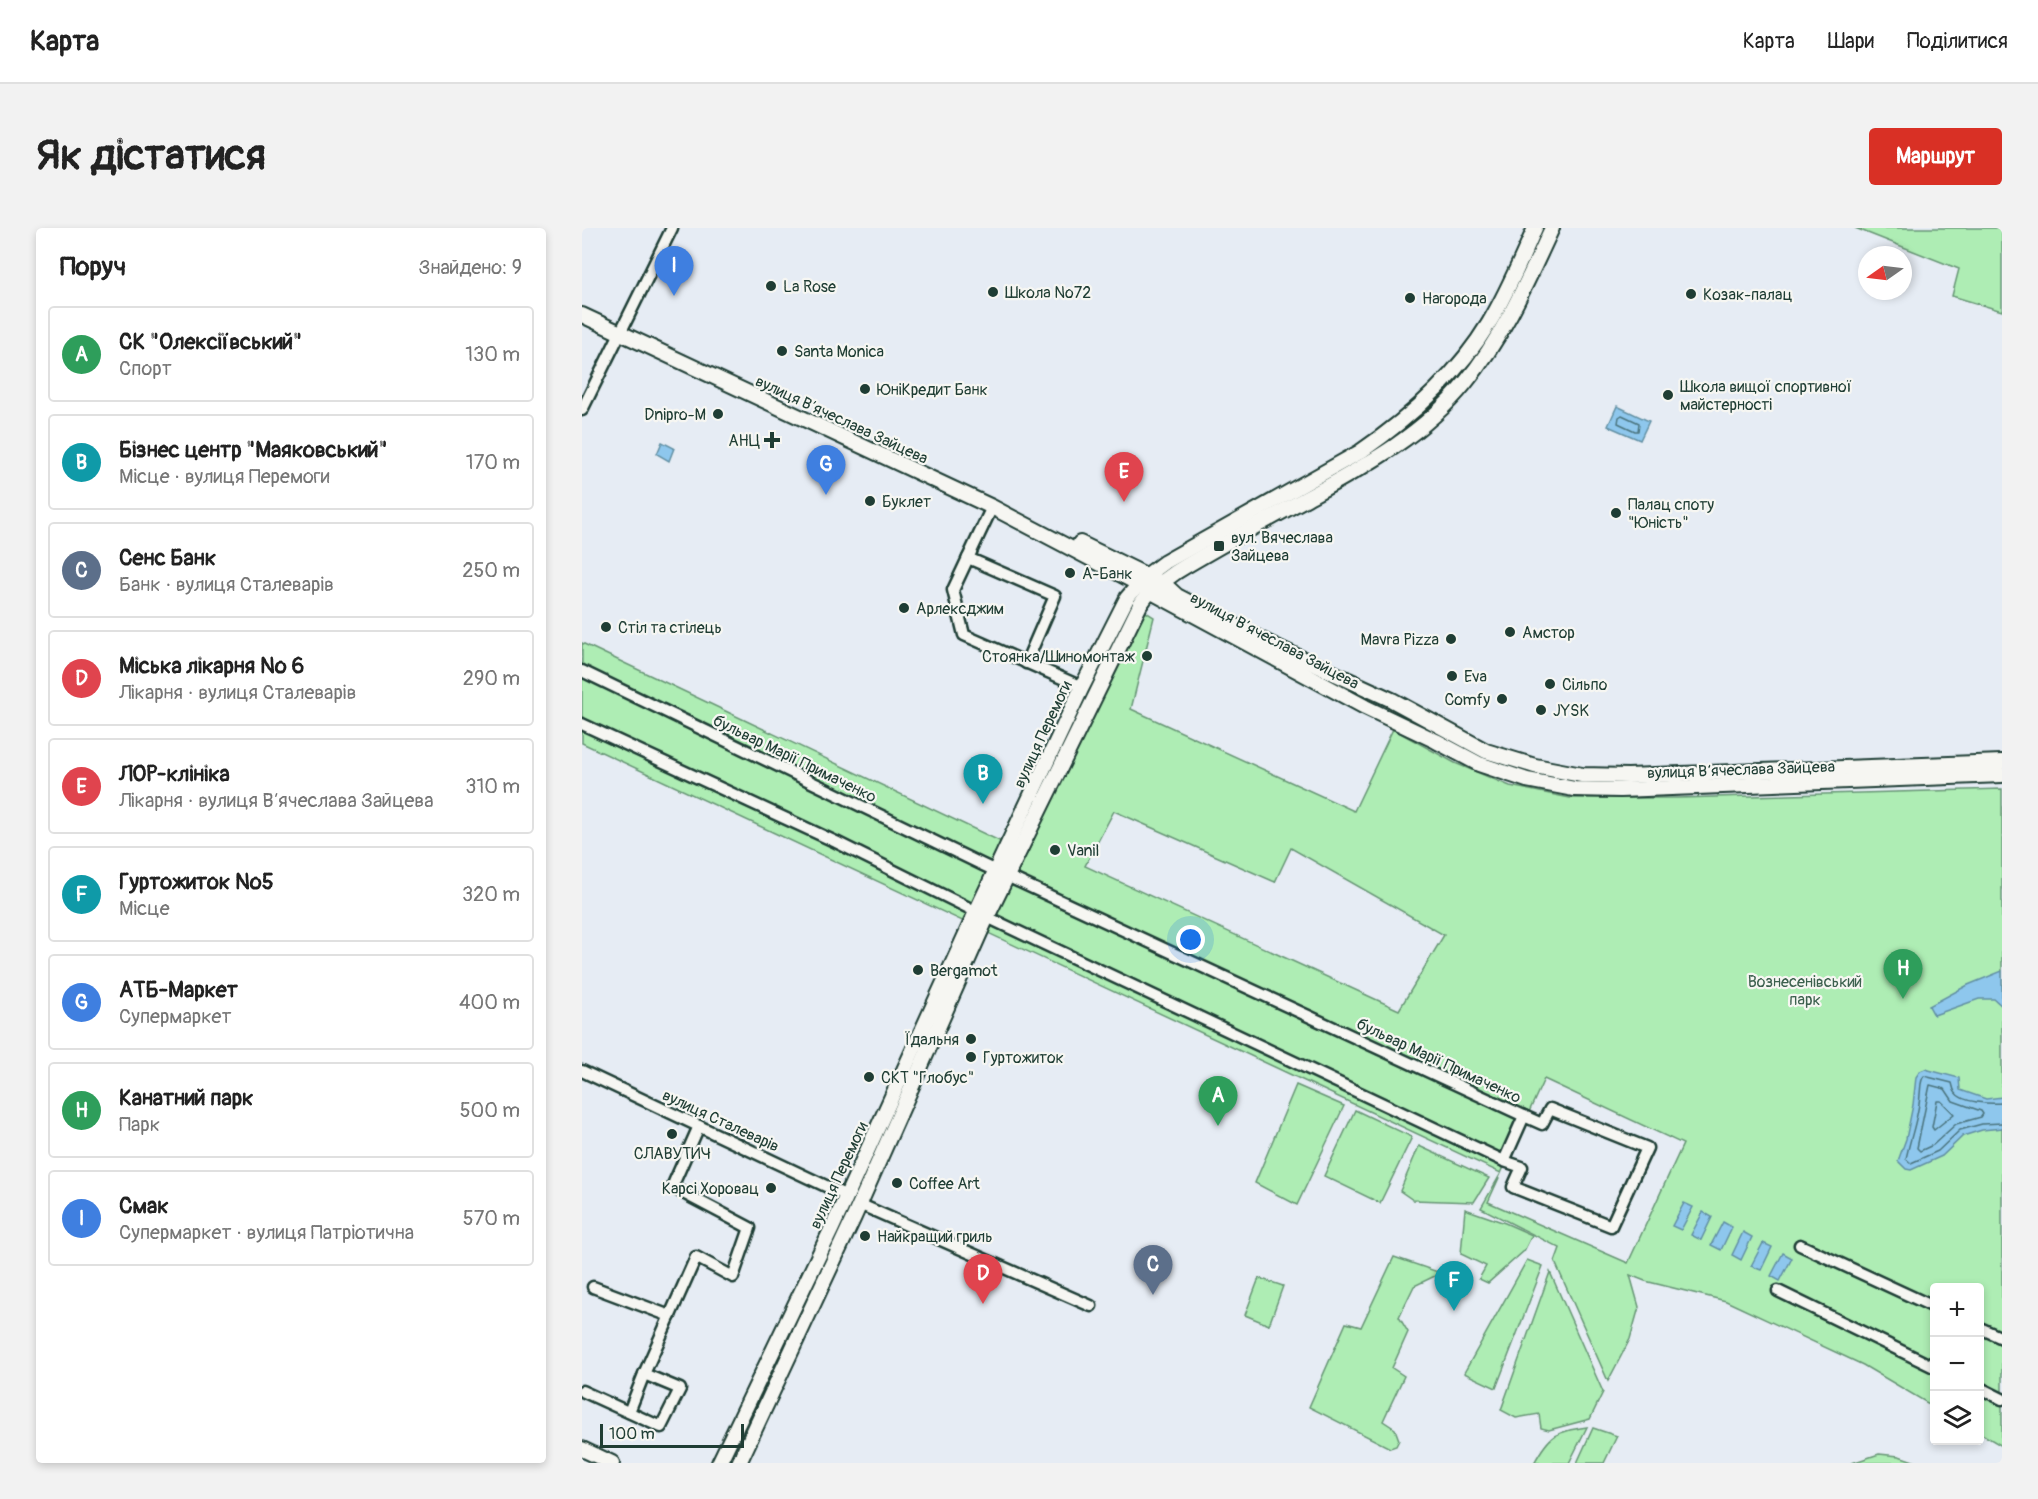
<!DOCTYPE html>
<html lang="uk">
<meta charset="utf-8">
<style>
:root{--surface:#fff;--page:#f2f2f2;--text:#222;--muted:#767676;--line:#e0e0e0;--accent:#d93025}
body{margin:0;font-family:Pangolin,sans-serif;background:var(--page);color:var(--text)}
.controls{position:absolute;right:18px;bottom:18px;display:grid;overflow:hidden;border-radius:6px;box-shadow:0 3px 9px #0003}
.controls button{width:54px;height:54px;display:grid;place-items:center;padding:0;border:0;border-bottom:2px solid var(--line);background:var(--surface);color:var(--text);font:30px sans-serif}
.compass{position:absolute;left:1276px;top:18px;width:54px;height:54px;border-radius:50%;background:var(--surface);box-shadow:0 3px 9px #0003;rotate:256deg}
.scale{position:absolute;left:18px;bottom:15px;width:144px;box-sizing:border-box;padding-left:6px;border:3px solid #1f3d34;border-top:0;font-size:16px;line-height:21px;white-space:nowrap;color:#1f3d34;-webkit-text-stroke:4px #f6f6f2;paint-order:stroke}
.you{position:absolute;left:609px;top:712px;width:21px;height:21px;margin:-15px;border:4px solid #fff;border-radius:50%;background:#1a73e8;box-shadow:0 0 0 9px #1a73e833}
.badge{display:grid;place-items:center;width:39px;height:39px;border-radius:50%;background:var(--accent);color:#fff;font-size:20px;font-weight:700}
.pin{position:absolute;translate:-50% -50px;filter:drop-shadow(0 2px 3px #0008)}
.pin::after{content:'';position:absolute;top:32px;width:21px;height:18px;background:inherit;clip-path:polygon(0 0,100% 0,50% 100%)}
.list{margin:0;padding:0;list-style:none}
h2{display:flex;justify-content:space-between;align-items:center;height:78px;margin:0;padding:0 24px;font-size:26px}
h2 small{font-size:20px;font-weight:400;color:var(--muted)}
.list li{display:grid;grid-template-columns:39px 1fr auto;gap:18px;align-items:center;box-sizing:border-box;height:96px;margin:0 12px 12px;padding:0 12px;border:2px solid var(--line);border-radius:6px}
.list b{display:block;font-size:22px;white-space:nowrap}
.list p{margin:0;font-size:20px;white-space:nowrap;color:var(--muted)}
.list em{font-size:20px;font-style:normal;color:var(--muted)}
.icon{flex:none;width:33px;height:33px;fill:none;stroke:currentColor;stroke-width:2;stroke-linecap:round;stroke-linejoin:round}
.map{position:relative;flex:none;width:1420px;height:1235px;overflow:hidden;border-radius:6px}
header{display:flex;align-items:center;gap:36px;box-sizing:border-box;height:84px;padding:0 30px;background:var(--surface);border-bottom:2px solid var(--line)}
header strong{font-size:28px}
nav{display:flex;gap:33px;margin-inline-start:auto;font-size:21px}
.intro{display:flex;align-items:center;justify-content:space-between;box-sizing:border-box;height:144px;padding:0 36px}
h1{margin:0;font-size:42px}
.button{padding:15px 27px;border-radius:6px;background:var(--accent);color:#fff;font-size:21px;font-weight:700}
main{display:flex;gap:36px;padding:0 36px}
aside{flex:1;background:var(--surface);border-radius:6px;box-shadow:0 3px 9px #0003}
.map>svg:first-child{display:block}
.green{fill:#aeedb4;stroke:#669574;stroke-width:1.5;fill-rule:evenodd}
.water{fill:#8ec7ed;stroke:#6290a3;stroke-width:1.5}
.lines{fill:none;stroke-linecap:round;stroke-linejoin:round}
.shore{stroke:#4b747e;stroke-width:1.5}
.street-casing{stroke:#1f3d34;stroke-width:15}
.secondary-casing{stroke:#1f3d34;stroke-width:18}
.street{stroke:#f6f6f2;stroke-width:10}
.secondary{stroke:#f6f6f2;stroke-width:14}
.poi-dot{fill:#1f3d34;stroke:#f6f6f2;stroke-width:2}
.labels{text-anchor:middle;stroke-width:4.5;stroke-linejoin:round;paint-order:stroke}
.poi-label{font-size:16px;fill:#1f3d34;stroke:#f6f6f2;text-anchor:start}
.street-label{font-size:16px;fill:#1f3d34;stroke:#f6f6f2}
.park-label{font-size:16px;fill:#3c604e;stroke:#f6f6f2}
</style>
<header>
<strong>Карта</strong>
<nav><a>Карта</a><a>Шари</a><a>Поділитися</a></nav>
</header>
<div class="intro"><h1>Як дістатися</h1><a class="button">Маршрут</a></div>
<main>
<aside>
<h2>Поруч<small>Знайдено: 9</small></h2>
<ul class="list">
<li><span class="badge" style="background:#2e9e5b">A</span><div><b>СК &quot;Олексіївський&quot;</b><p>Спорт</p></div><em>130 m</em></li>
<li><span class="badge" style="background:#0f9aa8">B</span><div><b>Бізнес центр &quot;Маяковський&quot;</b><p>Місце · вулиця Перемоги</p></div><em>170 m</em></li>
<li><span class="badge" style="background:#5c6f8a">C</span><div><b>Сенс Банк</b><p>Банк · вулиця Сталеварів</p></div><em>250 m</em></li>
<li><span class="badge" style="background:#e0444e">D</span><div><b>Мiська лiкарня № 6</b><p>Лікарня · вулиця Сталеварів</p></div><em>290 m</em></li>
<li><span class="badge" style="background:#e0444e">E</span><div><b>ЛОР-клініка</b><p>Лікарня · вулиця Вʼячеслава Зайцева</p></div><em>310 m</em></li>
<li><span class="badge" style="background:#0f9aa8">F</span><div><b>Гуртожиток №5</b><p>Місце</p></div><em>320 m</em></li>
<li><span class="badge" style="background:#3f7fe0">G</span><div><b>АТБ-Маркет</b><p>Супермаркет</p></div><em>400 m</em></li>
<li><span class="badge" style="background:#2e9e5b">H</span><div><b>Канатний парк</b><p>Парк</p></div><em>500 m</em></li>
<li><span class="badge" style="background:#3f7fe0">I</span><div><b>Смак</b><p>Супермаркет · вулиця Патріотична</p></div><em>570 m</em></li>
</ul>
</aside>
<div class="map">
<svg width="1420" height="1235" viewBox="0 0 1420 1235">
<rect width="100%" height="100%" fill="#e6ecf4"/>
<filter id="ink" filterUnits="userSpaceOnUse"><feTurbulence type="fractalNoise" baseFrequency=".0167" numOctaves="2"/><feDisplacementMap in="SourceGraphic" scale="12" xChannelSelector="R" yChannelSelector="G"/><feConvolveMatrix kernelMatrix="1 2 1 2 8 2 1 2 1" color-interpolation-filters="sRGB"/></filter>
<g filter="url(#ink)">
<g class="green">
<path d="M 1273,0 L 1420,0 L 1420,83 L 1370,68 L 1377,41 Z"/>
<path d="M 559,381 L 572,389 L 549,481 L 772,583 L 811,501 L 873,535 L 928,558 L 988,570 L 1096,570 L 1420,561 L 1420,1218 L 1398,1205 L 1398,1060 L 1352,1060 L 1352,1179 L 1281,1137 L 1144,1073 L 1063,1053 L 1048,1047 L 1057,1079 L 1048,1111 L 1026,1153 L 973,1034 L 978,1020 L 899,980 L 919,945 L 0,515 L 0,415 L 445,626 ZM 532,583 L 693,654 L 709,620 L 862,707 L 817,782 L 503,638 ZM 962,851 L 1101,916 L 1046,1035 L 906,974 Z"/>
<path d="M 714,857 L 762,878 L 715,977 L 673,955 Z"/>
<path d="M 773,882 L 830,909 L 798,975 L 742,948 Z"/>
<path d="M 837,918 L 907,950 L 892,974 L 831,972 L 818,963 Z"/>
<path d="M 883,981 L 923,995 L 950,1007 L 942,1023 L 906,1055 L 897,1051 L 904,1038 L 879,1026 Z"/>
<path d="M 812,1029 L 859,1045 L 832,1058 L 817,1089 L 826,1104 L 810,1140 L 822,1148 L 801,1193 L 813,1201 L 817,1212 L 814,1218 L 808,1220 L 727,1179 L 764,1095 L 779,1099 Z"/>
<path d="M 945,1032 L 961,1038 L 914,1160 L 882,1145 Z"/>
<path d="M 968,1044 L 1021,1164 L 1008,1191 L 967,1202 L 959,1200 L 957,1186 L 934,1190 L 919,1182 Z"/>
<path d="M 677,1050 L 701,1058 L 687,1097 L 663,1087 Z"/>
<path d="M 1005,1199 L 987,1235 L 952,1235 C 968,1206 973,1204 1005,1199 Z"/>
<path d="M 1011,1200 L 1035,1208 L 1022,1235 L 995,1235 Z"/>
<path d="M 1297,1226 L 1317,1228 L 1337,1235 L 1270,1235 Z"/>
</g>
<g class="water">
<path d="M 1035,178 L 1067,193 L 1058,212 L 1026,198 Z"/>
<path d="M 80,214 L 92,220 L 87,233 L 75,226 Z"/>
<path d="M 1420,743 L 1420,778 L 1412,771 L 1397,771 L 1352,787 L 1347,778 L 1386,757 Z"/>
<path d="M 1343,841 L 1377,850 L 1378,862 L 1404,871 L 1420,869 L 1420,900 L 1400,902 L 1381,908 L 1360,928 L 1329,942 L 1324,941 L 1316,933 L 1324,911 L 1331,877 L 1334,849 L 1338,843 Z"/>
<path d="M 1102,975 L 1111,979 L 1099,1002 L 1090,998 Z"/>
<path d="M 1121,984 L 1130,989 L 1119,1012 L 1109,1007 Z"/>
<path d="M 1141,994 L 1150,999 L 1139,1022 L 1129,1017 Z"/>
<path d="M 1161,1004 L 1170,1009 L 1159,1032 L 1150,1027 Z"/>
<path d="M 1181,1015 L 1190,1019 L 1179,1042 L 1169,1038 Z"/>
<path d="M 1201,1025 L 1210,1030 L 1198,1053 L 1189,1048 Z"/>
</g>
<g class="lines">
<g class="shore">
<path d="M 1040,187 L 1057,195 L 1056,203 L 1053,203 L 1036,195 L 1037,189 Z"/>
<path d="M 1348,857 L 1363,861 L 1371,873 L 1399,883 L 1401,886 L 1399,889 L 1374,896 L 1351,917 L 1338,923 L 1335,920 Z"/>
<path d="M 1355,873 L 1359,873 L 1372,886 L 1352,902 L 1350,899 Z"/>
<path d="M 1420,875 C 1409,876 1379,875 1373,864 C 1371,861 1371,858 1370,855 L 1342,848 C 1338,853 1339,859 1338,866 C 1337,889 1328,910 1324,931 L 1329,935 L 1356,923 L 1378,902 L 1400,896 L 1420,895"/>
</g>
<g class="street-casing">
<g id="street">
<path d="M 0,182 L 90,0"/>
<path d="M 410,279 L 371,362 L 382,407 L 500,459"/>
<path d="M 386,330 L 473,368 L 444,435"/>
<path d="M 0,443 L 401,637 L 942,888 L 960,896 L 968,881 L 1065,920 L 1029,998 L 931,959 L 940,939 L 922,933 L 405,689 L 254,614 L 0,496"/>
<path d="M 0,843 L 265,968"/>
<path d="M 922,933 L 942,888"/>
<path d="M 277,976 L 509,1078"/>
<path d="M 1218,1017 L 1352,1079"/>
<path d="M 11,1059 L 88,1088"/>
<path d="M 1196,1063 L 1352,1139"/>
<path d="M 1398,1100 L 1420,1110"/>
<path d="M 1398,1160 L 1420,1171"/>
<path d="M 0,1163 L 79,1199 L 98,1161 L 62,1146 L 114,1029 L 151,1049 L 168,1000 L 90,959 L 117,898"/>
<path d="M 47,1184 L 62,1146"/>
</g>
</g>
<g class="secondary-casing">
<g id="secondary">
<path d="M 0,87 L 410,279 L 557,356 L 568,363 L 783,479 L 854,513 L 897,536 L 945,552 L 992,561 L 1038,562 L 1420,547"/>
<path d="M 498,315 L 582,356 L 595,368 L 686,415 L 810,472 L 904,523 L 953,538 L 1000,547 L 1046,548 L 1420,534"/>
<path d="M 0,1221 L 30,1235"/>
<path d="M 137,1235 L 250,1000 L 394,684 L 500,459 L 545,370 L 564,348 L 583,334 L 778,224 C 829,189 875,148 907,95 C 925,65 939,32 953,0"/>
<path d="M 157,1235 L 272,989 L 405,689 L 558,377 L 568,363 L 594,344 C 637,318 681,294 725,270 C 783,238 841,207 883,155 C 921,109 945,54 970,0"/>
</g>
</g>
<use href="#street" class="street"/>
<use href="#secondary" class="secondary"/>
</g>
</g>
<g class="poi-dot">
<circle cx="189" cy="58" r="6"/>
<circle cx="411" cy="64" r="6"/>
<circle cx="1109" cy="66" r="6"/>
<circle cx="828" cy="70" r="6"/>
<circle cx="200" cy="123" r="6"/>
<circle cx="283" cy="161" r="6"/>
<circle cx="1086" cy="167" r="6"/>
<circle cx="136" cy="186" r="6"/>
<path d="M187 203h6v6h6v6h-6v6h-6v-6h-6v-6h6z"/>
<circle cx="288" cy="273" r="6"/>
<circle cx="1034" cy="285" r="6"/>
<rect x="631" y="312" width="12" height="12" rx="3"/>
<circle cx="488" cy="345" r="6"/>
<circle cx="322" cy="380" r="6"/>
<circle cx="24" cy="399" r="6"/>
<circle cx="928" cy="404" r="6"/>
<circle cx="869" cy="411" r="6"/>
<circle cx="565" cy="428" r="6"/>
<circle cx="870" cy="448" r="6"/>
<circle cx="968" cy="456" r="6"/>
<circle cx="920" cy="471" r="6"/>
<circle cx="959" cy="482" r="6"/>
<circle cx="473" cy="622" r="6"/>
<circle cx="336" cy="742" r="6"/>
<circle cx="389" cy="811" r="6"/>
<circle cx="389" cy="829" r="6"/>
<circle cx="287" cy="849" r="6"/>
<circle cx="90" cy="906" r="6"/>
<circle cx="315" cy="955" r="6"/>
<circle cx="189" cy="960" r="6"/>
<circle cx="283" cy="1008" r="6"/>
</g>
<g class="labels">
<g class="poi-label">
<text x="201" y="64">La Rose</text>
<text x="423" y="70">Школа №72</text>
<text x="1121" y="72">Козак-палац</text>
<text x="840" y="76">Нагорода</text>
<text x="212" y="129">Santa Monica</text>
<text x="1098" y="164">Школа вищої спортивної<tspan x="1098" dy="18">майстерності</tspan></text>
<text x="295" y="167">ЮніКредит Банк</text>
<text x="124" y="192" text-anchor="end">Dnipro-M</text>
<text x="178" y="218" text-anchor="end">АНЦ</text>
<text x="300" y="279">Буклет</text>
<text x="1046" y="282">Палац споту<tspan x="1046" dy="18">"Юність"</tspan></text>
<text x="649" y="315">вул. Вячеслава<tspan x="649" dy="18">Зайцева</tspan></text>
<text x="500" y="351">А-Банк</text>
<text x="334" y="386">Арлексджим</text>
<text x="36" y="405">Стіл та стілець</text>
<text x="940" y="410">Амстор</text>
<text x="857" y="417" text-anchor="end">Mavra Pizza</text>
<text x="553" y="434" text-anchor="end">Стоянка/Шиномонтаж</text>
<text x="882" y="454">Eva</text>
<text x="980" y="462">Сільпо</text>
<text x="908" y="477" text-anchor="end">Comfy</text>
<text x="971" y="488">JYSK</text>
<text x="485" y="628">Vanil</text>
<text x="348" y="748">Bergamot</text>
<text x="377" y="817" text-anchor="end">Їдальня</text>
<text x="401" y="835">Гуртожиток</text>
<text x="299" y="855">СКТ "Глобус"</text>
<text x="90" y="931" text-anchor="middle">СЛАВУТИЧ</text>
<text x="327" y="961">Coffee Art</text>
<text x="177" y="966" text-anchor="end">Карсі Хоровац</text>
<text x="295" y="1014">Найкращий гриль</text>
</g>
<g class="street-label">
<text transform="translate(260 191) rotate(25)" y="6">вулиця Вʼячеслава Зайцева</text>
<text transform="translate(693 412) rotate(28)" y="6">вулиця Вʼячеслава Зайцева</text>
<text transform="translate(460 506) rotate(-65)" y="6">вулиця Перемоги</text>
<text transform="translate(213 530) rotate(26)" y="6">бульвар Марії Примаченко</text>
<text transform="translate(1159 541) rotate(-2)" y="6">вулиця Вʼячеслава Зайцева</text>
<text transform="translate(857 832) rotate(25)" y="6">бульвар Марії Примаченко</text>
<text transform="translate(139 892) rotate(25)" y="6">вулиця Сталеварів</text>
<text transform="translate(256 947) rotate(-65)" y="6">вулиця Перемоги</text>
</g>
<g class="park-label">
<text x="1223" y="759">Вознесенівський<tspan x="1223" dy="18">парк</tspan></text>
</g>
</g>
</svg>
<div class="controls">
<button>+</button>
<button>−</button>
<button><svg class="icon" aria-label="layers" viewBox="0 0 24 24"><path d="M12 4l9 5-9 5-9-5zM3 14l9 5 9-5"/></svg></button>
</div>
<svg class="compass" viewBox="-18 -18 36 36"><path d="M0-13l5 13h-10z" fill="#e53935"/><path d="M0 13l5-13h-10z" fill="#767676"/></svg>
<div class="scale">100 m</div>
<div class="you"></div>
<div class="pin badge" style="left:636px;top:898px;background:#2e9e5b">A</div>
<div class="pin badge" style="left:401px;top:576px;background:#0f9aa8">B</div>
<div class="pin badge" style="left:571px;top:1067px;background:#5c6f8a">C</div>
<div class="pin badge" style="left:401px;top:1076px;background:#e0444e">D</div>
<div class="pin badge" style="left:542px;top:274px;background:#e0444e">E</div>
<div class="pin badge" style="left:872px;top:1083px;background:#0f9aa8">F</div>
<div class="pin badge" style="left:244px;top:267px;background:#3f7fe0">G</div>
<div class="pin badge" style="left:1321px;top:771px;background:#2e9e5b">H</div>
<div class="pin badge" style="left:92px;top:68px;background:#3f7fe0">I</div>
</div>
</main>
